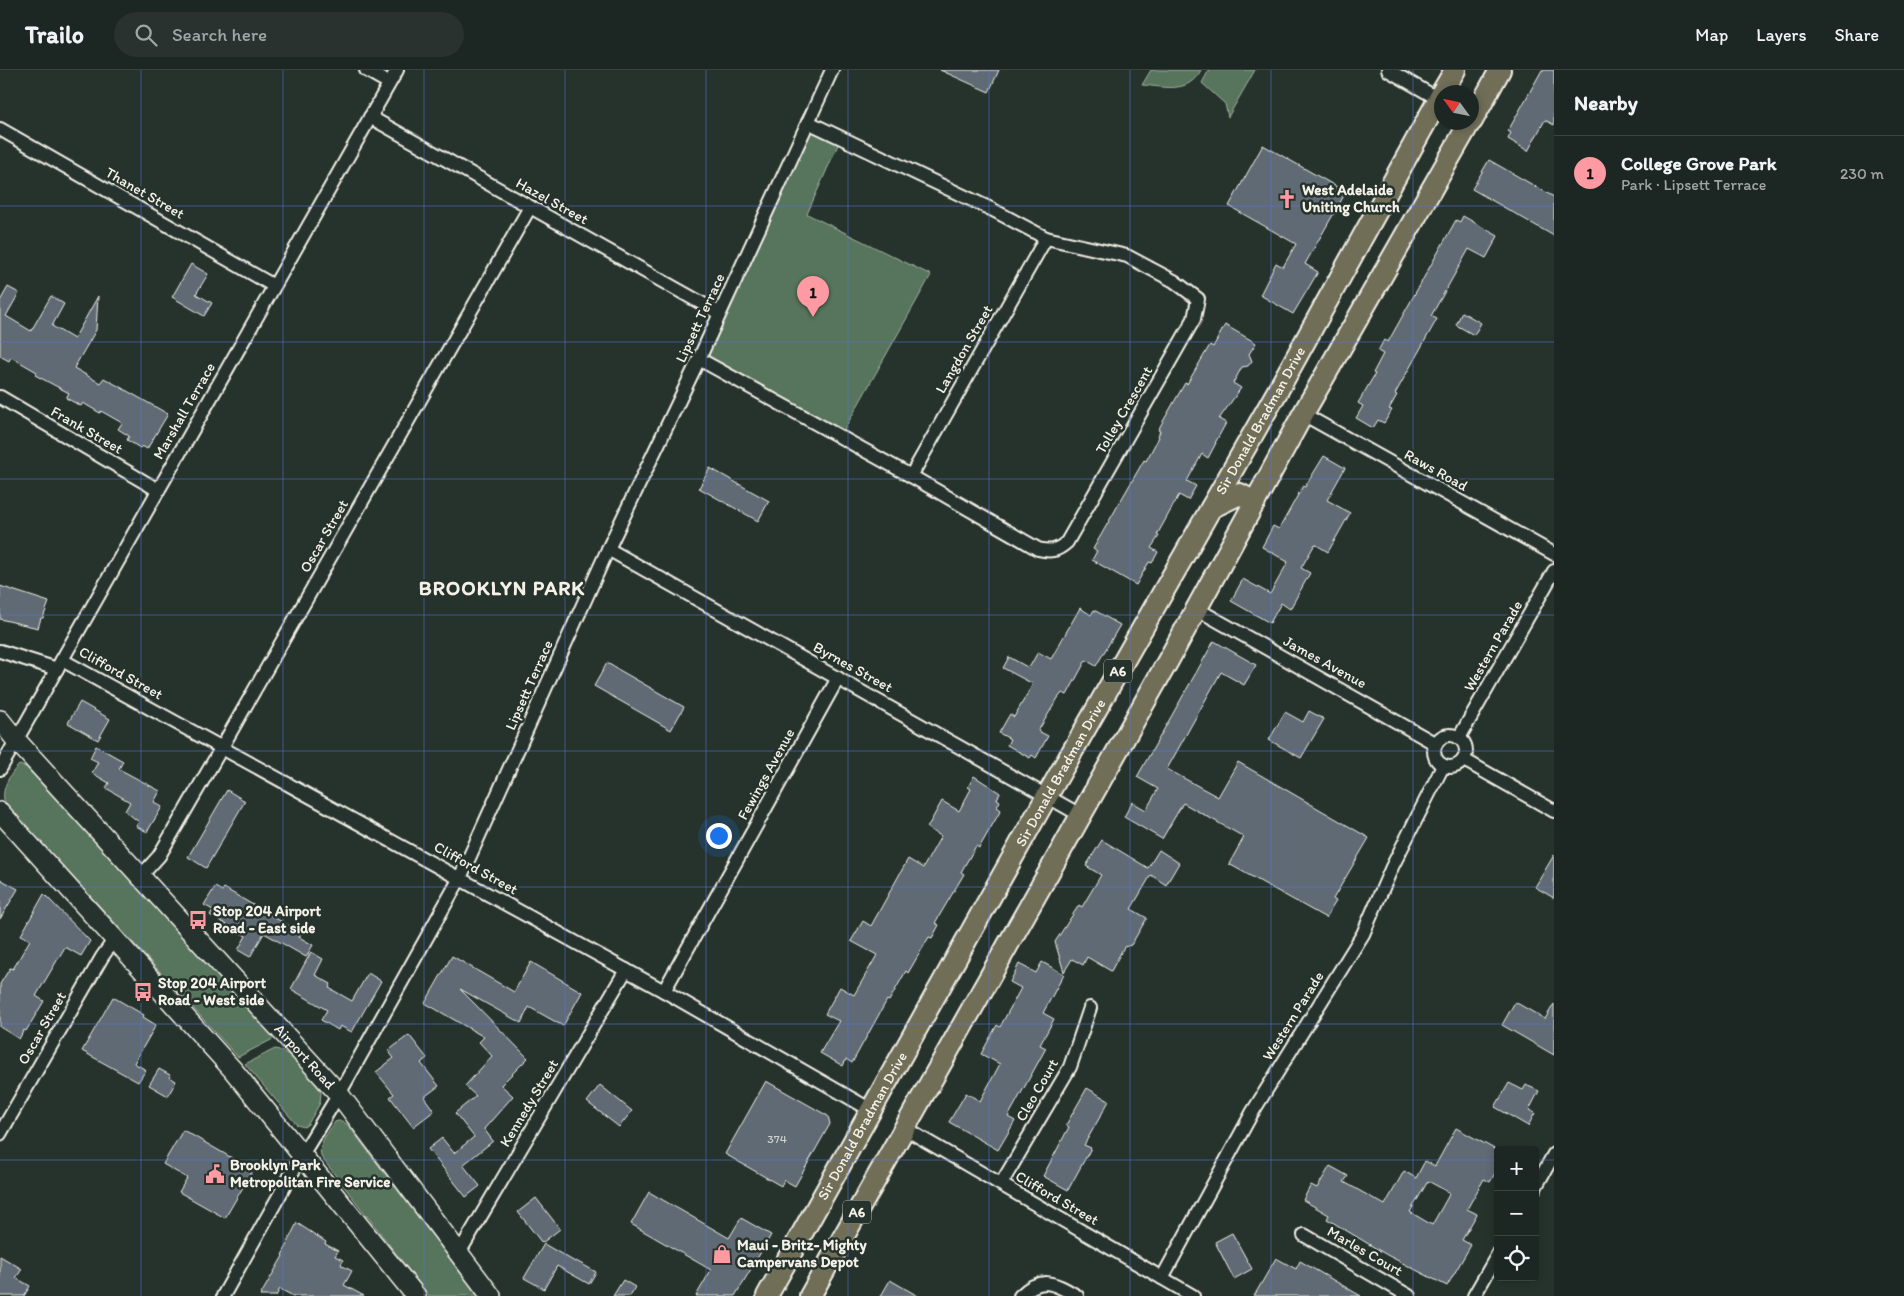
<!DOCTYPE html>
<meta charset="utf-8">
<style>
:root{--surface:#1c2622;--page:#29322f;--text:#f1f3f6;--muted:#a0a5a5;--line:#3a4340;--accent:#ff9aa2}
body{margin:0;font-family:Itim,sans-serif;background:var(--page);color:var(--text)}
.controls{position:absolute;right:15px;bottom:15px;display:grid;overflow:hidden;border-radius:5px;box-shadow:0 2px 8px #0003}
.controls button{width:45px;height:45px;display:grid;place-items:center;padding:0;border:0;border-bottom:1px solid var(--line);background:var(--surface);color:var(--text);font:25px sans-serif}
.compass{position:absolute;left:1434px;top:15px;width:45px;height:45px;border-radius:50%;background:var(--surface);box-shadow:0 2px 8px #0003;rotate:303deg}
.you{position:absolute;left:718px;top:765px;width:18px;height:18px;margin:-12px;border:4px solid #fff;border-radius:50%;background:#1a73e8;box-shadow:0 0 0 8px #1a73e833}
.badge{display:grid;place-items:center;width:32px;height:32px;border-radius:50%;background:var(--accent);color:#111;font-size:16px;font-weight:700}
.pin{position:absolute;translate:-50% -41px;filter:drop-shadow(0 1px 2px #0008)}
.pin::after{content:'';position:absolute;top:26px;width:18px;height:15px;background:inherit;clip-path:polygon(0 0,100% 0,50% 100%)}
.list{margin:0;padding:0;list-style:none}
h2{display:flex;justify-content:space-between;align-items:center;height:65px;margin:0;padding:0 20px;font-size:21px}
h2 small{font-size:16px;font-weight:400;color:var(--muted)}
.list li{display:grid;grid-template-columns:32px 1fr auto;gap:15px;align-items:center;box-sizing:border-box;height:75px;padding:0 20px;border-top:1px solid var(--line)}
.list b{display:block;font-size:19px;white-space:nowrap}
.list p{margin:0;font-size:16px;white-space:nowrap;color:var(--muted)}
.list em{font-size:16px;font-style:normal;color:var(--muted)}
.icon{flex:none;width:28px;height:28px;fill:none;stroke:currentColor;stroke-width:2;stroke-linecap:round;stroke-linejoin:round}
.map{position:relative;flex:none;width:1554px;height:1226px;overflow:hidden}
header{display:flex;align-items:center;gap:30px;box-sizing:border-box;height:70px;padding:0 25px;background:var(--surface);border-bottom:1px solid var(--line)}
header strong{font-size:24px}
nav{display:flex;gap:28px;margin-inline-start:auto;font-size:18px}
.search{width:350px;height:45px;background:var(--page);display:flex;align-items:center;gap:12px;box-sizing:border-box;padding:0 18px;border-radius:28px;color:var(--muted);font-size:19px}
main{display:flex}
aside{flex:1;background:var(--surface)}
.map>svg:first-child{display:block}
.green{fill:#56745c;stroke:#a5b2a2}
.building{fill:#5e6b74;stroke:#f4f1e8;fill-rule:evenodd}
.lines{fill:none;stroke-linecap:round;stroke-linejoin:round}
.street-casing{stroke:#f4f1e8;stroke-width:16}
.secondary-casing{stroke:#f4f1e8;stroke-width:22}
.primary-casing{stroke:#f4f1e8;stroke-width:24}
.street{stroke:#26332d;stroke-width:12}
.secondary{stroke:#26332d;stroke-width:19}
.primary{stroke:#716e59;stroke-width:20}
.grid{fill:none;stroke:#5377dc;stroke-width:1;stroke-opacity:0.55}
.labels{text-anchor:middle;stroke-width:5;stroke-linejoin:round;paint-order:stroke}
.number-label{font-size:12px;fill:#ced0cb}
.shield{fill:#26332d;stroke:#b6b8b0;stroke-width:1}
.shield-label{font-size:14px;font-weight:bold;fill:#f4f1e8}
.poi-label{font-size:15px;font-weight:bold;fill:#f4f1e8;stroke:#26332d;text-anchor:start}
.street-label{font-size:15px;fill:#f4f1e8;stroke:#26332d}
.district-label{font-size:20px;font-weight:bold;letter-spacing:1px;fill:#f4f1e8;stroke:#26332d}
</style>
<header>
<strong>Trailo</strong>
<div class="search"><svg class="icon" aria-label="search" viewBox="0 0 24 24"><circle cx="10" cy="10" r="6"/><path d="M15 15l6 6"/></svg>Search here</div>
<nav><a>Map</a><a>Layers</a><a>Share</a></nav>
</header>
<main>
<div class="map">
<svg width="1554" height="1226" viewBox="0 0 1554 1226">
<rect width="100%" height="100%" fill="#26332d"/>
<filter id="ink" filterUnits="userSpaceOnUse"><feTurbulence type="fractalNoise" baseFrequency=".02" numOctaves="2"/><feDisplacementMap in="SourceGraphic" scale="10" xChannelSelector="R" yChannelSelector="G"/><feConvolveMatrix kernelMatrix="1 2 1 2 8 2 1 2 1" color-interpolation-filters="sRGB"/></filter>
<g filter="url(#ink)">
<g class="green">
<path d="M 1151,0 L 1201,0 C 1188,24 1166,17 1142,15 Z"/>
<path d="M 1209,0 L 1255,0 L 1228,47 L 1225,34 L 1202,13 Z"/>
<path d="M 808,52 L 841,68 L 807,144 L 931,205 L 840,367 L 699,289 Z"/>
<path d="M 19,695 L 26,697 L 275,968 L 238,987 L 5,733 C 0,720 10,704 19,695 Z"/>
<path d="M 275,979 C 292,981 312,1008 321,1022 L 320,1033 L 308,1054 L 304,1057 L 297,1055 L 245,994 Z"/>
<path d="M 338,1051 L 342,1051 L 348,1055 L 478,1226 L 429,1226 L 322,1088 C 316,1075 328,1063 335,1052 Z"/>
</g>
<g class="building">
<path d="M 940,0 L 999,0 L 989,22 Z"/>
<path d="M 1542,0 L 1554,0 L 1554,55 L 1545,50 L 1528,81 L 1508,69 L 1511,63 L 1508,61 Z"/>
<path d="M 1263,75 L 1346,122 L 1305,194 L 1318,202 L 1293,244 L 1260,225 L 1276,193 L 1283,197 L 1296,174 L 1229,136 Z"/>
<path d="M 1489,90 L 1554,127 L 1554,166 L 1472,119 Z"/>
<path d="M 1463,146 L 1498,166 L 1486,188 L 1469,179 L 1431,246 L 1437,249 L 1395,324 L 1397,325 L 1389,339 L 1392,340 L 1384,353 L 1378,350 L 1373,358 L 1356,348 L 1363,336 L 1358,333 L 1375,304 L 1373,303 L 1383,284 L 1378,281 L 1384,270 L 1388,272 L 1456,150 L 1460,152 Z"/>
<path d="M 191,194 L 208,204 L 196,224 L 212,233 L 204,246 L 172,227 Z"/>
<path d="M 8,217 L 19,223 L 6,246 L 31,261 L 51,226 L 64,234 L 52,256 L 74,269 L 98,226 L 96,260 L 74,298 L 100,313 L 104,308 L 168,344 L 147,379 L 142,376 L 140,378 L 127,370 L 129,366 L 118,359 L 122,353 L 101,341 L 100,343 L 83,333 L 81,336 L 66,328 L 69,323 L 35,305 L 37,302 L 11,287 L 9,291 L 0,286 L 0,231 Z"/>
<path d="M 1462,242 L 1481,253 L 1474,265 L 1456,255 Z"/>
<path d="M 1225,255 L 1256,273 L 1249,284 L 1252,291 L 1248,296 L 1242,297 L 1233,313 L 1241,318 L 1219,349 L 1226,353 L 1215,373 L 1216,373 L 1208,388 L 1202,384 L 1187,411 L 1196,416 L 1188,430 L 1179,425 L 1157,465 L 1159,466 L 1151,478 L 1158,482 L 1152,493 L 1149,492 L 1136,515 L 1092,490 L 1097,481 L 1093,479 L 1144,390 L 1146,391 L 1159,367 L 1158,366 L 1160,361 L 1158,360 L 1185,313 L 1187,314 L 1210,275 L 1213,277 Z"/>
<path d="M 1324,386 L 1345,398 L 1327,430 L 1350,443 L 1328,482 L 1315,474 L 1301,498 L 1310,503 L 1290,539 L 1281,533 L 1270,553 L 1231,531 L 1243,509 L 1270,524 L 1288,492 L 1262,477 L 1273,456 L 1279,459 L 1303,416 L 1305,417 Z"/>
<path d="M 710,398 L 769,431 L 758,451 L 699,418 Z"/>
<path d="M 0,516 L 49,532 L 43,548 L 41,548 L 38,558 L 0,549 Z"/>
<path d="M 1080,538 L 1091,545 L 1094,540 L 1120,555 L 1096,596 L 1086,590 L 1067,625 L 1062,623 L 1058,628 L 1038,661 L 1048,666 L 1036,688 L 1032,685 L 1030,688 L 1007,675 L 1010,669 L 999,663 L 1010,644 L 1014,647 L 1033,614 L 1003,598 L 1009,587 L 1029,598 L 1038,582 L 1051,589 Z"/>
<path d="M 1214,571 L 1256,595 L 1244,615 L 1221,602 L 1167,699 L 1218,727 L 1238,692 L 1369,768 L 1333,829 L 1336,831 L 1326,848 L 1229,794 L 1244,767 L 1183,733 L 1162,769 L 1124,747 L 1132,732 L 1146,740 L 1158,719 L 1137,707 Z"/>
<path d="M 607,593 L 684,637 L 671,660 L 594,616 Z"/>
<path d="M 80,632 L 110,649 L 98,670 L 68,653 Z"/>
<path d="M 1309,641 L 1324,649 L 1301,688 L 1269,670 L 1285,642 L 1303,652 Z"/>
<path d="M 96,676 L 123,691 L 119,699 L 160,721 L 154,732 L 162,737 L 147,762 L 136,756 L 139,752 L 125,741 L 130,732 L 106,718 L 109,713 L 92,703 L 98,692 L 90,688 Z"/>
<path d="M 974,706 L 1000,723 L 997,729 L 1000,731 L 997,737 L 1001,740 L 979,778 L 976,776 L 961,802 L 964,804 L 935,853 L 939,855 L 932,868 L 929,867 L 908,903 L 906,901 L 889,931 L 887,930 L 852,993 L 846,989 L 843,996 L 820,983 L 839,951 L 825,944 L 840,917 L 854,925 L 877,885 L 851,871 L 863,851 L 871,856 L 908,789 L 923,798 L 941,766 L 927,758 L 942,731 L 959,741 L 971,719 L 968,717 Z"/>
<path d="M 227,720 L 245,731 L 206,798 L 188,787 Z"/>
<path d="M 1102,770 L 1148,798 L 1159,780 L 1179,793 L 1166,815 L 1151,805 L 1131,839 L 1147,848 L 1131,875 L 1124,877 L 1111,901 L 1087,887 L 1083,895 L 1072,889 L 1064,902 L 1055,872 L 1079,835 L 1082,837 L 1101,805 L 1086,796 Z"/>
<path d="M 1554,785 L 1554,828 L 1535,817 Z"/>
<path d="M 0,809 L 18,819 L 0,849 Z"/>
<path d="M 215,817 L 222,821 L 224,818 L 301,863 L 299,867 L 313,875 L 306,887 L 264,863 L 250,887 L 238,880 L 246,866 L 210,845 L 213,840 L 204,835 Z"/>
<path d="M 44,824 L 90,871 L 81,886 L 65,877 L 36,926 L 44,931 L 26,961 L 24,960 L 19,969 L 0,957 L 0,914 L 10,898 L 13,899 L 30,870 L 21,865 Z"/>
<path d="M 311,882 L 323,889 L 315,905 L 331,914 L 329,918 L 352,931 L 368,903 L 381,911 L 352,962 L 340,956 L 338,960 L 321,950 L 327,940 L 291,919 Z"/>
<path d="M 452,886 L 514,922 L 531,892 L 582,922 L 563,956 L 529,937 L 521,953 L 460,919 L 528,988 L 501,1015 L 513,1026 L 484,1059 L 493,1071 L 463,1095 L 480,1116 L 466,1127 L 428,1079 L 442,1068 L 454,1083 L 474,1067 L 455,1043 L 476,1026 L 465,1016 L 492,986 L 479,972 L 484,967 L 425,933 Z"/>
<path d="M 1042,892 L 1064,904 L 1043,943 L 1054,949 L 1040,975 L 1046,978 L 1008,1047 L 1015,1051 L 998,1080 L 949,1052 L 966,1023 L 980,1031 L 1000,994 L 981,984 L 997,955 L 1000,957 L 1021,918 L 1010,912 L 1019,894 L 1036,903 Z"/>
<path d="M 113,927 L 144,945 L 143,947 L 156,955 L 134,993 L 146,1000 L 138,1012 L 82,981 Z"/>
<path d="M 1515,932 L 1545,949 L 1554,934 L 1554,985 L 1502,955 Z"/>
<path d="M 409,965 L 427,988 L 421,993 L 439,1016 L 424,1027 L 434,1041 L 413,1057 L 390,1027 L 394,1024 L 376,1002 L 394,988 L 388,981 Z"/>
<path d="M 159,999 L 170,1005 L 169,1007 L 176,1011 L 168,1026 L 149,1015 Z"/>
<path d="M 766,1011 L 828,1046 L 830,1054 L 795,1116 L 784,1110 L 781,1116 L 725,1084 Z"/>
<path d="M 1509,1013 L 1523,1020 L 1526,1015 L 1539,1021 L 1529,1040 L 1535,1043 L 1528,1056 L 1495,1037 Z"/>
<path d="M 600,1015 L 632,1041 L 619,1057 L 587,1032 Z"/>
<path d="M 1087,1018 L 1109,1031 L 1084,1075 L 1091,1078 L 1068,1120 L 1043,1106 L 1069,1057 L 1066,1055 Z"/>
<path d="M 1456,1058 L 1498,1081 L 1498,1098 L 1490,1112 L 1484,1109 L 1467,1139 L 1477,1144 L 1462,1170 L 1471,1175 L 1447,1216 L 1387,1185 L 1327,1149 L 1329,1145 L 1303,1130 L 1311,1115 L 1317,1118 L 1330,1096 L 1348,1106 L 1344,1112 L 1385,1135 L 1404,1101 L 1416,1108 L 1425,1091 L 1435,1096 ZM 1428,1111 L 1450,1123 L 1432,1155 L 1410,1142 Z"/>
<path d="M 183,1060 L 253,1100 L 225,1148 L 179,1122 L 187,1108 L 163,1094 Z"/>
<path d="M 649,1122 L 729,1168 L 741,1148 L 771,1165 L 735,1226 L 696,1226 L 711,1200 L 631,1154 Z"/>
<path d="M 536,1128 L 560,1159 L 542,1173 L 518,1142 Z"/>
<path d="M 297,1153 L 326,1172 L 325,1174 L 338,1181 L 335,1186 L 343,1190 L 341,1195 L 352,1201 L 344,1215 L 364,1226 L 293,1226 L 280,1219 L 276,1226 L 260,1226 L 283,1186 L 282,1185 L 288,1174 L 287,1173 Z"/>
<path d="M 1232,1163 L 1252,1199 L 1234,1209 L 1215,1172 Z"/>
<path d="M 544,1174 L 575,1192 L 576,1191 L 596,1202 L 589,1214 L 557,1196 L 544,1219 L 524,1208 Z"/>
<path d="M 0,1186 L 22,1199 L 16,1208 L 30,1216 L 24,1226 L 0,1226 Z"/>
<path d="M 1276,1188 L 1296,1199 L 1300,1191 L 1361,1226 L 1254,1226 Z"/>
<path d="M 623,1210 L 635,1217 L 630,1226 L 613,1226 Z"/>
<path d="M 890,1210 L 918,1226 L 881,1226 Z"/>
</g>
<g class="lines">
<g class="street-casing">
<g id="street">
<path d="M 366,0 L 389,13"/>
<path d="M 1388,0 L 1442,31"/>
<path d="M 370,47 L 719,243"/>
<path d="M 0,59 L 274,216"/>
<path d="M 699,289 L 911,406 L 1038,479 C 1051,482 1057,481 1067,472 L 1194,249 L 1198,229 L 1174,211 L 1127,186 L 1046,168 L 993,140 L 808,52"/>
<path d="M 0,327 L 158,420"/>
<path d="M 1303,344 L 1554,484"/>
<path d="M 911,406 L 1046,168"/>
<path d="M 608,479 L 1082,746"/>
<path d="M 1197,539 L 1436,674"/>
<path d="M 0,581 L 57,599"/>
<path d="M 62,590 L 664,921 L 871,1040"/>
<circle cx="1450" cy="681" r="16"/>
<path d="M 1459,668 L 1554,501"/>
<path d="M 1464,690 L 1554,741"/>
<path d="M 0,699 L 397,0"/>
<path d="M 140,807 L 159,786 L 222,677 L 530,137"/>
<path d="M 664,921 L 838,608"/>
<path d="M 904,1058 L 1193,1226"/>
<path d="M 0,1064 L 102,887 L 114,870"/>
<path d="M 1001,1114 L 1070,997 L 1090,938"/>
<path d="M 1535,1118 L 1554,1084"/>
<path d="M 1304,1165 L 1409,1226"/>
<path d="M 459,1183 L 626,900"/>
<path d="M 1162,1208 L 1252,1043 L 1363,864 L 1392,797 L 1443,696"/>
<path d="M 223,1226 L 302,1085 L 339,1024 L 460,808 L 608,479 L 699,289 L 832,0"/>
<path d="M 1020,1226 C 1042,1205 1054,1213 1077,1226"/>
<path d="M 1474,1226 L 1498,1184"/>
</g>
</g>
<g class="secondary-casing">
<g id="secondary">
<path id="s1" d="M 0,650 L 16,670 L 339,1024 L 491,1226"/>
<path d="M 0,742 L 233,1000 L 416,1226"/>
</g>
</g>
<g class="primary-casing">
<g id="primary">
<path d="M 1442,22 L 1455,0"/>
<path d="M 1472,51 L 1500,0"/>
<path d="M 1211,438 L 1240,424 L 1255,432"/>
<path id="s2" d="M 767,1226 L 1047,726 L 1277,322 L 1442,23"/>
<path d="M 810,1226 L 1169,589 L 1303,344 L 1470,52"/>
</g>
</g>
<use href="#street" class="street"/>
<use href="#secondary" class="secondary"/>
<use href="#primary" class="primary"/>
</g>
</g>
<path class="grid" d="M 141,0 L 141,1226M 283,0 L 283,1226M 424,0 L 424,1226M 565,0 L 565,1226M 706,0 L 706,1226M 848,0 L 848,1226M 989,0 L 989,1226M 1130,0 L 1130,1226M 1271,0 L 1271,1226M 1413,0 L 1413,1226M 0,136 L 1554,136M 0,272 L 1554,272M 0,409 L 1554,409M 0,545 L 1554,545M 0,681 L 1554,681M 0,817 L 1554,817M 0,954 L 1554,954M 0,1090 L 1498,1090M 1535,1090 L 1554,1090"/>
<defs>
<g id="church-bare" transform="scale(1.5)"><path d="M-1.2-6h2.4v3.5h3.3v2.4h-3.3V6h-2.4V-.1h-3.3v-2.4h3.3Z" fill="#ff9aa2" stroke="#26332d" stroke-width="2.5" paint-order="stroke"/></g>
<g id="bus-bare" transform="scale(1.5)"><path d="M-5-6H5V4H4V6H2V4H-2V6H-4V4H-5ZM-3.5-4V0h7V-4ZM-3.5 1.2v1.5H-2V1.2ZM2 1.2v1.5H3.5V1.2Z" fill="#ff9aa2" stroke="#26332d" stroke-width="2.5" paint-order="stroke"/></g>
<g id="civic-bare" transform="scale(1.5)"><path d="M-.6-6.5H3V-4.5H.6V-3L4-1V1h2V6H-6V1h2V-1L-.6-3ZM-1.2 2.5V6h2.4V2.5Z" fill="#ff9aa2" stroke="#26332d" stroke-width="2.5" paint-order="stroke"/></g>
<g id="shop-bare" transform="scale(1.5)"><path d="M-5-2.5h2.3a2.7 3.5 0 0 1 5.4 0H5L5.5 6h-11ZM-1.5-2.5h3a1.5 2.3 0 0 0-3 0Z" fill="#ff9aa2" stroke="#26332d" stroke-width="2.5" paint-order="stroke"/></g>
</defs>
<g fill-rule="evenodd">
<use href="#church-bare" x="1287" y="129"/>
<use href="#bus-bare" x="198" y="850"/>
<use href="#bus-bare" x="143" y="922"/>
<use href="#civic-bare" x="215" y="1104"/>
<use href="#shop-bare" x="722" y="1184"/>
</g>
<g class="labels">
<g class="number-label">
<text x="777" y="1073">374</text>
</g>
<g class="shield">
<rect x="1104" y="589.5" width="28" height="23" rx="4"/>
<rect x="843" y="1130.5" width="28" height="23" rx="4"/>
</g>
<g class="shield-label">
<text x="1118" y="606">A6</text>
<text x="857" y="1147">A6</text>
</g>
<g class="poi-label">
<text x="1302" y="125">West Adelaide<tspan x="1302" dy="17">Uniting Church</tspan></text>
<text x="213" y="846">Stop 204 Airport<tspan x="213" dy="17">Road - East side</tspan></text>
<text x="158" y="918">Stop 204 Airport<tspan x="158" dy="17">Road - West side</tspan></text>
<text x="230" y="1100">Brooklyn Park<tspan x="230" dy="17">Metropolitan Fire Service</tspan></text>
<text x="737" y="1180">Maui - Britz- Mighty<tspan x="737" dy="17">Campervans Depot</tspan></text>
</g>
<g class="street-label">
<text transform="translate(145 123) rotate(30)" y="5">Thanet Street</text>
<text transform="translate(552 131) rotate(29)" y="5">Hazel Street</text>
<text transform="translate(700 248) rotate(-65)" y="5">Lipsett Terrace</text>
<text transform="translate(964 279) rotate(-60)" y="5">Langdon Street</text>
<text transform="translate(1124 340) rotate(-60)" y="5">Tolley Crescent</text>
<text transform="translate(184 341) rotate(-60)" y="5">Marshall Terrace</text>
<text dy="5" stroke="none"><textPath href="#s2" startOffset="1005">Sir Donald Bradman Drive</textPath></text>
<text transform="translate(87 360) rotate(30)" y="5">Frank Street</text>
<text transform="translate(1436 400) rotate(29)" y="5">Raws Road</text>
<text transform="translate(324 466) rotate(-60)" y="5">Oscar Street</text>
<text transform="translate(1493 576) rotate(-60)" y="5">Western Parade</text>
<text transform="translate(1325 592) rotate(29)" y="5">James Avenue</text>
<text transform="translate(853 597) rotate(29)" y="5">Byrnes Street</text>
<text transform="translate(121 603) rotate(29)" y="5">Clifford Street</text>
<text transform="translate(529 615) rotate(-66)" y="5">Lipsett Terrace</text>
<text dy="5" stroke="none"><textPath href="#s2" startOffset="600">Sir Donald Bradman Drive</textPath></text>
<text transform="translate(766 704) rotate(-61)" y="5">Fewings Avenue</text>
<text transform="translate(476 798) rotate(29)" y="5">Clifford Street</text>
<text transform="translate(1293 946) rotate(-58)" y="5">Western Parade</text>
<text transform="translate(42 958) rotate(-60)" y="5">Oscar Street</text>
<text dy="5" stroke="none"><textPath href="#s1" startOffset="454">Airport Road</textPath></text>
<text transform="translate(1037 1020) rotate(-60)" y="5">Cleo Court</text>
<text transform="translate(529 1033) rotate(-59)" y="5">Kennedy Street</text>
<text dy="5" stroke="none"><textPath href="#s2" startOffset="195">Sir Donald Bradman Drive</textPath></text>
<text transform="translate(1057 1128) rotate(30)" y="5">Clifford Street</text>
<text transform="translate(1365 1181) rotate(30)" y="5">Marles Court</text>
</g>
<g class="district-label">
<text x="502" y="525">BROOKLYN PARK</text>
</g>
</g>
</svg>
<div class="controls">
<button>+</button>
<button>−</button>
<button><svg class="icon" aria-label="locate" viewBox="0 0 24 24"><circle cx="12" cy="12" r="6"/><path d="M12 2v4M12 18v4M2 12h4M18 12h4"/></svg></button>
</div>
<svg class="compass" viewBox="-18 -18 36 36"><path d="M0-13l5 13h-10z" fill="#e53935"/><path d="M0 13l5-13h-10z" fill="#a0a5a5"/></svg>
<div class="you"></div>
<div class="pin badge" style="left:813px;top:247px">1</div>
</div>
<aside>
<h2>Nearby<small></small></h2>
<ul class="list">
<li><span class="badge">1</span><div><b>College Grove Park</b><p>Park · Lipsett Terrace</p></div><em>230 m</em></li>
</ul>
</aside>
</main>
